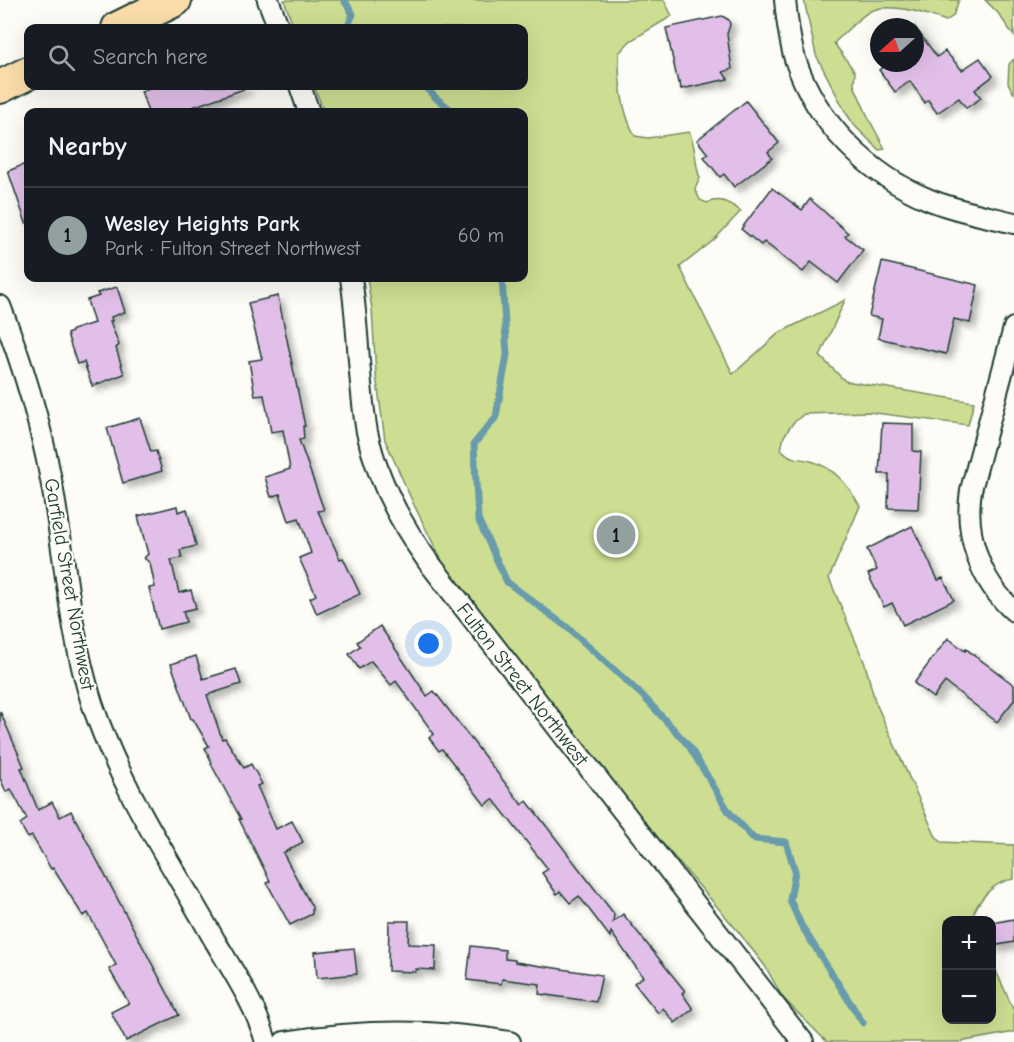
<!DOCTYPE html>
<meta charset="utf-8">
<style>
:root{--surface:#171b24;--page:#20242c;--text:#f1f3f6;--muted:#9ea1a6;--line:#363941;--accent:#92a19f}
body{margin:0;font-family:"Comic Neue",sans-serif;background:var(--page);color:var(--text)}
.controls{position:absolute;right:18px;bottom:18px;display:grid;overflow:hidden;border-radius:12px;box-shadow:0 6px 24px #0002}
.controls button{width:54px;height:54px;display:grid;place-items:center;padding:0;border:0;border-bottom:2px solid var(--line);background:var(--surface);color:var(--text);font:30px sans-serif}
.compass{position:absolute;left:870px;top:18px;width:54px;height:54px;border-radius:50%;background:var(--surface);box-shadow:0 6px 24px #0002;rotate:249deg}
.you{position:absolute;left:429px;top:644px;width:21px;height:21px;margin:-15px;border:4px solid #fff;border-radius:50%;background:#1a73e8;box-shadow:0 0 0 9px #1a73e833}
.badge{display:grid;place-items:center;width:39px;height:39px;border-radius:50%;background:var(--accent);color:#111;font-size:20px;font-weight:700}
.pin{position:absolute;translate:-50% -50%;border:3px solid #fff;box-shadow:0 2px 6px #0006}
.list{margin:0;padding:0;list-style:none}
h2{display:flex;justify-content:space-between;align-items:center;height:78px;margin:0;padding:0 24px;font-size:26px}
h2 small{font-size:20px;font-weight:400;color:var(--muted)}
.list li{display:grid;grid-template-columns:39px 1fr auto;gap:18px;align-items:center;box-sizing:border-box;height:96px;padding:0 24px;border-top:2px solid var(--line)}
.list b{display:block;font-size:22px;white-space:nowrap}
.list p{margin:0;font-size:20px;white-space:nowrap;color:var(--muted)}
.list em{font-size:20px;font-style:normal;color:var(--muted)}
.icon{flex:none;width:33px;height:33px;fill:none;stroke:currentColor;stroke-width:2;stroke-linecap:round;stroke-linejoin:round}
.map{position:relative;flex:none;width:1014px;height:1042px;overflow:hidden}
.search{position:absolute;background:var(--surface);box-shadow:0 6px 24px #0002;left:24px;top:24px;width:504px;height:66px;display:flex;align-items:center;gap:15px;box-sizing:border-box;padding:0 21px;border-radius:12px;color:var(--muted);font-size:22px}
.panel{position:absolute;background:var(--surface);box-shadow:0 6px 24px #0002;left:24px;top:108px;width:504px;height:174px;border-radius:12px}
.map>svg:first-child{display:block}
.green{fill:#cdde92;stroke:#768e63;stroke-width:1.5}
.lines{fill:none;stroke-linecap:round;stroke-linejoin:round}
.stream{stroke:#689bab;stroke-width:7}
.building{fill:#e2bfe9;stroke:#1f3d34;stroke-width:1.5;filter:url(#shadow)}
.street-casing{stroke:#1f3d34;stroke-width:24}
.primary-casing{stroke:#1f3d34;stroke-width:36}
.street{stroke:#fdfcf7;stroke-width:20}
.primary{stroke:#faddab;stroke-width:32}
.labels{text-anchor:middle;stroke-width:4.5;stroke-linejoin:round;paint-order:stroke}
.street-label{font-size:20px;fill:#1f3d34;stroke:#fdfcf7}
</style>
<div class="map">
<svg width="1014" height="1042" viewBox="0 0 1014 1042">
<defs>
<filter id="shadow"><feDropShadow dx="5.5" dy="5.5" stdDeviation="3" flood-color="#0004"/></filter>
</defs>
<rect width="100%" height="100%" fill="#fdfcf7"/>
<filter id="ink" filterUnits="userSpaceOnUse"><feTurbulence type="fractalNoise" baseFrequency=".0167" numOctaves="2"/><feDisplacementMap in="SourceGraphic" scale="12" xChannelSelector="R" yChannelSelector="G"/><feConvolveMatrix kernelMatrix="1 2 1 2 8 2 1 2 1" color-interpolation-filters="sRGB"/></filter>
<g filter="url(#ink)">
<g class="green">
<path d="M 284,0 L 664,0 L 672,16 L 630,41 L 619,53 C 618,80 622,112 635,136 L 648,138 L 689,132 C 697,147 694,163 700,178 L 695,189 L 700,200 L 707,203 C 721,197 729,203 741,211 L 714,240 L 680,267 L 733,374 L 779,333 L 845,300 L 820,356 L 845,381 L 974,402 L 968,425 L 868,412 L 804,414 L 793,423 L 784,436 L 781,449 C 792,461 797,457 811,461 C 835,468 848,485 860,506 L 829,578 L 865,664 L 875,701 L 935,835 L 941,842 L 1014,845 L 1014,879 C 994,881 978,899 972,918 L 973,920 L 946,920 L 946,1020 L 992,1020 L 992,962 L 1014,1011 L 1014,1032 L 959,1042 L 827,1042 L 783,998 L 765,966 L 737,930 L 604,775 L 568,724 L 444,565 L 414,505 L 385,440 L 376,375 L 372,309 L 367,278 L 524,278 L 524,112 L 324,112 L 314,86 L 524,86 L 524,28 L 294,28 Z"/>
<path d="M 804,0 L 959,0 L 953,16 L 946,21 C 927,14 893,3 873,10 C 861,14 844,34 834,43 L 855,72 L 854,85 L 869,119 L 885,149 L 879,150 L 855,126 L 846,113 L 816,55 Z"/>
<path d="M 985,0 L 1014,0 L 1014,36 L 998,13 Z"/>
<path d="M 1014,59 L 1014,94 L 1008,83 L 1009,64 Z"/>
</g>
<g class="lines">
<g class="stream">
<path d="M 344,0 L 353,14 L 348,26 L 351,28"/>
<path d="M 424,86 L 437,99 L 454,112"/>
<path d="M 502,278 L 507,355 L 496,417 L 474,444 L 478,519 L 507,582 L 568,628 L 643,696 L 689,746 L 729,812 L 754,839 L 786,842 L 795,871 L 790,900 L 801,925 L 863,1023"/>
</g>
</g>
<g class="building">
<path d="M 722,16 L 729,20 L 730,25 L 727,34 L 732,69 L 723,72 L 728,79 L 681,89 L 680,82 L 678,83 L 666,28 Z"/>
<path d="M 915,27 L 937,57 L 945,51 L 962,70 L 980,58 L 993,76 L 975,90 L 981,98 L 966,108 L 959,98 L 937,113 L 928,100 L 925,103 L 910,81 L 895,92 L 879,70 L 889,63 L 915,63 Z"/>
<path d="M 156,86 L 246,86 L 247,88 L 178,112 L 148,112 L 141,91 Z"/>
<path d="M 746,101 L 779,143 L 768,152 L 772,158 L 734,187 L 724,174 L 720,177 L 704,157 L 708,154 L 697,140 Z"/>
<path d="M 28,163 L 28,222 L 26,223 L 8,171 Z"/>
<path d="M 772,188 L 802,210 L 810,199 L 848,233 L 845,236 L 863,250 L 838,283 L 811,262 L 803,272 L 764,242 L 761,245 L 741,229 Z"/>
<path d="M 882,262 L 978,285 L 970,323 L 954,319 L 946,354 L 878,338 L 882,319 L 869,316 Z"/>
<path d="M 117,287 L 125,312 L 111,317 L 112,321 L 110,321 L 119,345 L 116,348 L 124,374 L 92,386 L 84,362 L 77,364 L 67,334 L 72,332 L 72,330 L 94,323 L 87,300 L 99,296 L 97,293 Z"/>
<path d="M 278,296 L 305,426 L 303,426 L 304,439 L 299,440 L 324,510 L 318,511 L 340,559 L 343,558 L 360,594 L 317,614 L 310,598 L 316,595 L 299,558 L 311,553 L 299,518 L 289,521 L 280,494 L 271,497 L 265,477 L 290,469 L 283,430 L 271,432 L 264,395 L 255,396 L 249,361 L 262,359 L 248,303 Z"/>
<path d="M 140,418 L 151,452 L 156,451 L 162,471 L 123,483 L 107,428 Z"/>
<path d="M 882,423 L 913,424 L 913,451 L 921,452 L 918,509 L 888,508 L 889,474 L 879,474 Z"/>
<path d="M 177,506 L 178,512 L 187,509 L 196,546 L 180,550 L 182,558 L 171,560 L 179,593 L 191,590 L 196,608 L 183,611 L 186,622 L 159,629 L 149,588 L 155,587 L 150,563 L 144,558 L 148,554 L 138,516 Z"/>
<path d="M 912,526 L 938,580 L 943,578 L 954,600 L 903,625 L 892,603 L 884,607 L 868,574 L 877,570 L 867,549 Z"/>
<path d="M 380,626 L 427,696 L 434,691 L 522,805 L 527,801 L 614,914 L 613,922 L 623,914 L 685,991 L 682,993 L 693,1009 L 675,1023 L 663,1008 L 658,1013 L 634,983 L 643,977 L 611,932 L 610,937 L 579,896 L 570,903 L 560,891 L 557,894 L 542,873 L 548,869 L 493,799 L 485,805 L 442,749 L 439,751 L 429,738 L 434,734 L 396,681 L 391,685 L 371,661 L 359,669 L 349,654 L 360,646 L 357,642 Z"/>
<path d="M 948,638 L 965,651 L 966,649 L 1014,685 L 1014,700 L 997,722 L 945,682 L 933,698 L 914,683 Z"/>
<path d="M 196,656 L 203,679 L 236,669 L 241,684 L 207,695 L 222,739 L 225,738 L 244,768 L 251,764 L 262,784 L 257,786 L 276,829 L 292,821 L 303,842 L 283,853 L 312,907 L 312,914 L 290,925 L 267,883 L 270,881 L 239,819 L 241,819 L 211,764 L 212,763 L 205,748 L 209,746 L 193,719 L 191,719 L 171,664 Z"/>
<path d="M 0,711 L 24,767 L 21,768 L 38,810 L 52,802 L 60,817 L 71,811 L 179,1015 L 126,1041 L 111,1012 L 129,1003 L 109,969 L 116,965 L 88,913 L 83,916 L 53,868 L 51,869 L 32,836 L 28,838 L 20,824 L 27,819 L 11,789 L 6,792 L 0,778 Z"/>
<path d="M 1014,919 L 1014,942 L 992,946 L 992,923 Z"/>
<path d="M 389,921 L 409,921 L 408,944 L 436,945 L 435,970 L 416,969 L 416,972 L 388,971 Z"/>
<path d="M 471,946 L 505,950 L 505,959 L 515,960 L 515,962 L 602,975 L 596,1002 L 539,994 L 540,984 L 502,979 L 501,984 L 467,980 Z"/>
<path d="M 354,948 L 357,974 L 317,978 L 315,952 Z"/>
</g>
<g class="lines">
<g class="street-casing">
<g id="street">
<path d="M 268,0 L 279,28"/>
<path d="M 785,0 C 787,20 789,39 795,59 C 816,122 868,175 930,200 C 957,211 986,216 1014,223"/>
<path d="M 300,86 L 309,112"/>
<path d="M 351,278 C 359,329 358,382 367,432 C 377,479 400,522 427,560 L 803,1042"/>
<path d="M 0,306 C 22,362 40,421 51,480 C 65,554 69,631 92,703 C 120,788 172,864 215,941 C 234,973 256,1006 266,1042"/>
<path d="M 1014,328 L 971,490 C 964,535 980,581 1014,611"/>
<path d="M 284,1042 C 358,1030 436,1029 510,1042"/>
</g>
</g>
<g class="primary-casing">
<g id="primary">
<path d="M 118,28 L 175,0"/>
<path d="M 0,87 L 28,73"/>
</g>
</g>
<use href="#street" class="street"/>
<use href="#primary" class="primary"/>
</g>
</g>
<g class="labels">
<g class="street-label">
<text transform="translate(70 584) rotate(80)" y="7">Garfield Street Northwest</text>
<text transform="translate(523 684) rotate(52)" y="7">Fulton Street Northwest</text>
</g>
</g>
</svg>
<div class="controls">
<button>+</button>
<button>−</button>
</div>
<svg class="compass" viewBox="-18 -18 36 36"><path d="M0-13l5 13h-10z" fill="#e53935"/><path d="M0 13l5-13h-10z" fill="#9ea1a6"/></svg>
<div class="you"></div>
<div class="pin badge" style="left:616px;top:535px">1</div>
<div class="search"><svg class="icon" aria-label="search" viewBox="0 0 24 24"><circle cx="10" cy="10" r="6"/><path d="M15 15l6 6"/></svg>Search here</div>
<section class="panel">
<h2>Nearby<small></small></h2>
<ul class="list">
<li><span class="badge">1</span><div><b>Wesley Heights Park</b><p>Park · Fulton Street Northwest</p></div><em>60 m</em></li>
</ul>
</section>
</div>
